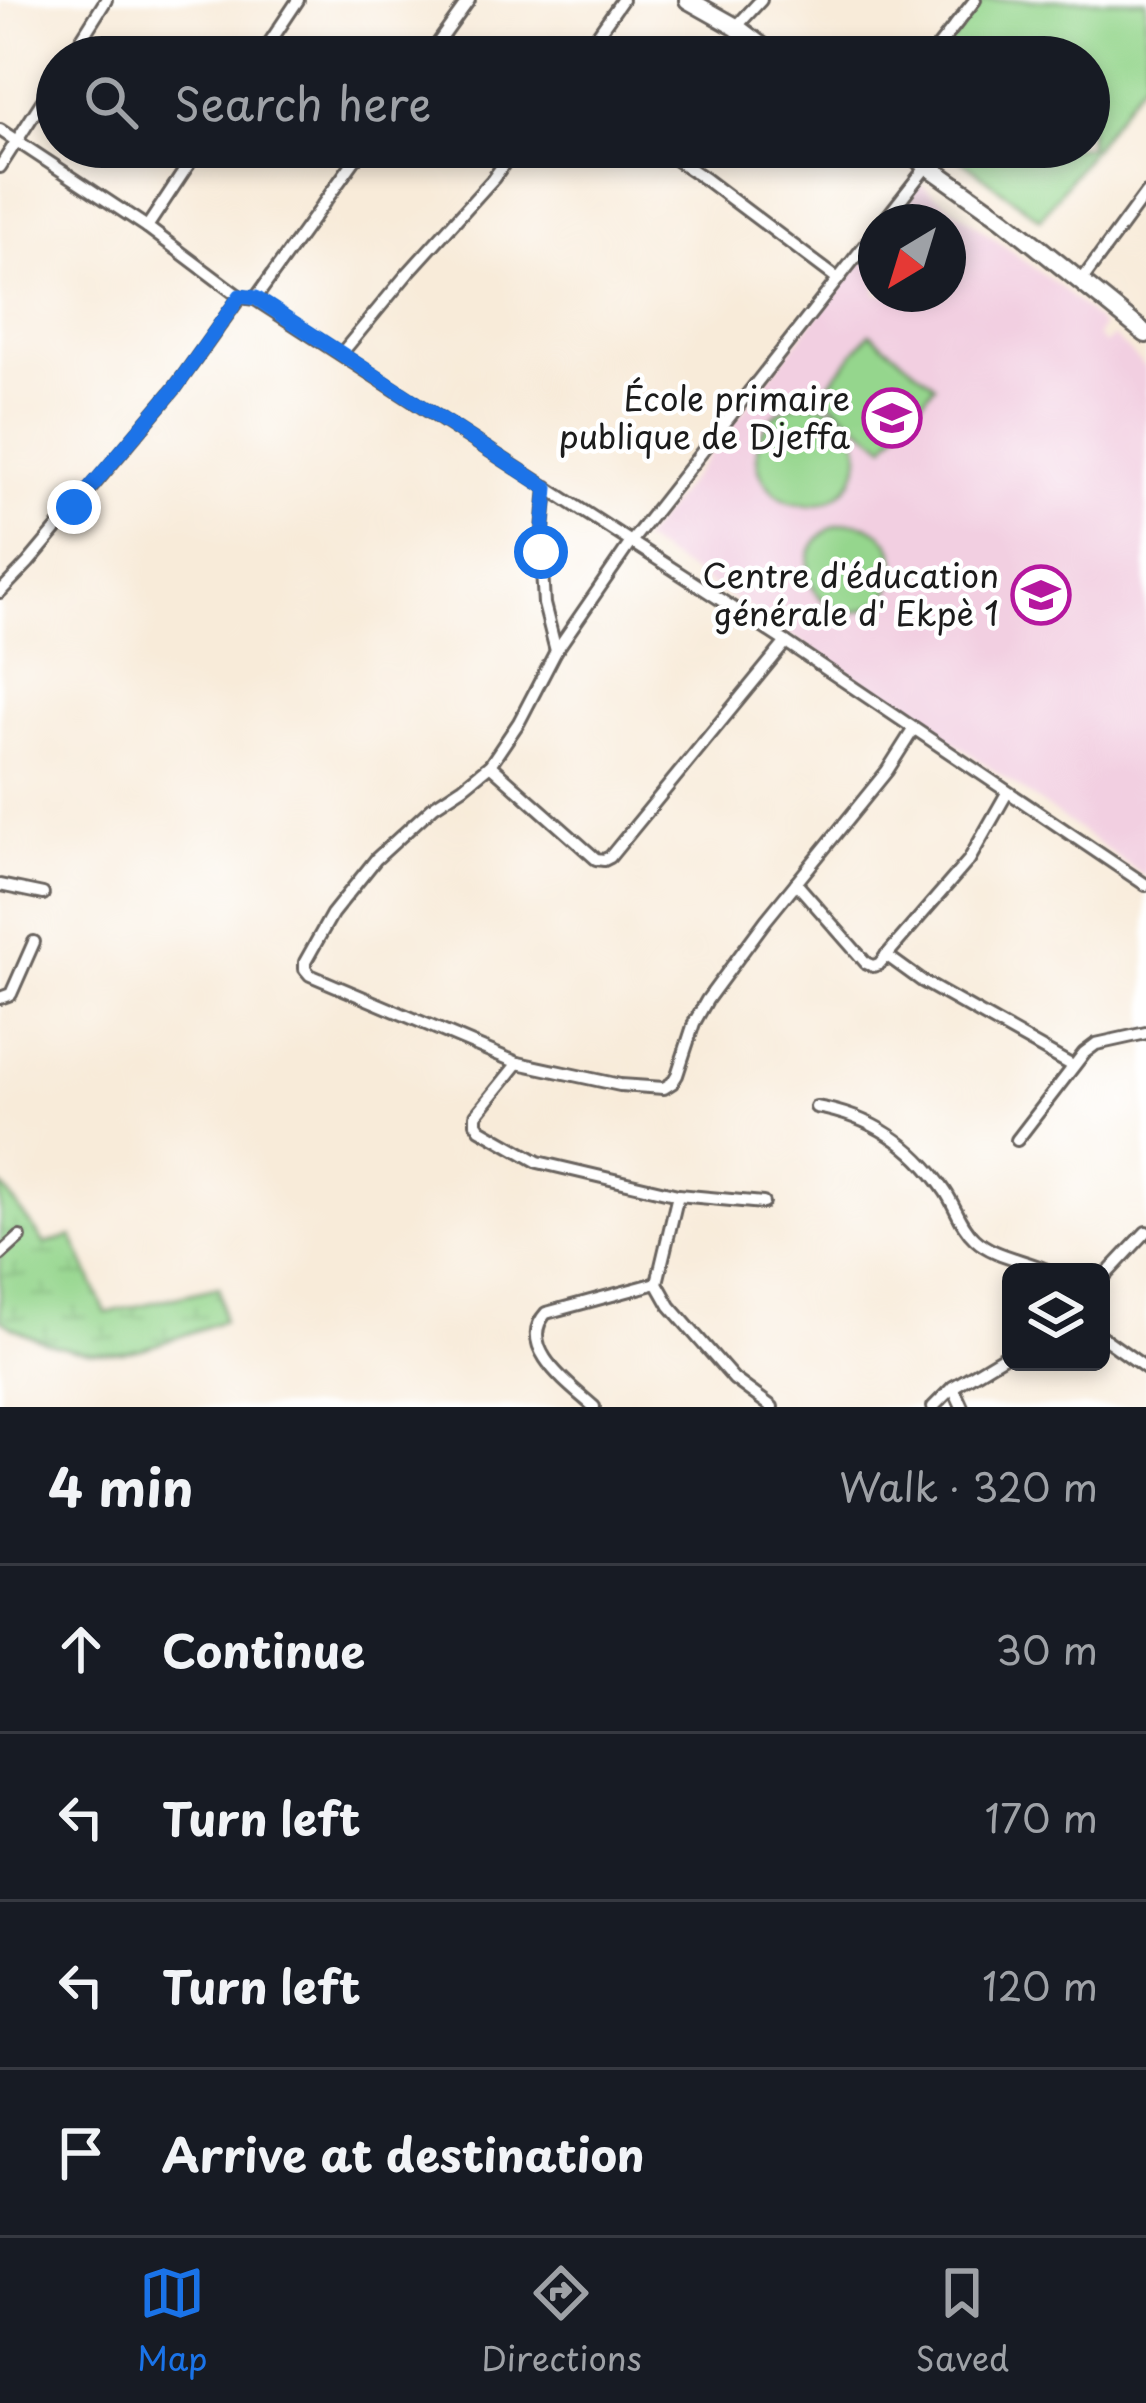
<!DOCTYPE html>
<meta charset="utf-8">
<style>
:root{--surface:#171b24;--page:#20242c;--text:#f1f3f6;--muted:#9ea1a6;--line:#363941;--accent:#1a73e8}
body{margin:0;font-family:"Playpen Sans",sans-serif;background:var(--page);color:var(--text)}
.controls{position:absolute;right:36px;bottom:36px;display:grid;overflow:hidden;border-radius:18px;box-shadow:0 6px 18px #0003}
.controls button{width:108px;height:108px;display:grid;place-items:center;padding:0;border:0;border-bottom:3px solid var(--line);background:var(--surface);color:var(--text);font:60px sans-serif}
.compass{position:absolute;left:858px;top:204px;width:108px;height:108px;border-radius:50%;background:var(--surface);box-shadow:0 6px 18px #0003;rotate:218deg}
.stop{position:absolute;width:36px;height:36px;margin:-27px;border:9px solid #1a73e8;border-radius:50%;background:#fff}
.stop.end{background:#1a73e8;border-color:#fff;box-shadow:0 3px 12px #0008}
.list{margin:0;padding:0;list-style:none}
h2{display:flex;justify-content:space-between;align-items:center;height:156px;margin:0;padding:0 48px;font-size:51px}
h2 small{font-size:39px;font-weight:400;color:var(--muted)}
.list li{display:grid;grid-template-columns:78px 1fr auto;gap:36px;align-items:center;box-sizing:border-box;height:168px;padding:0 48px;border-top:3px solid var(--line)}
.list b{display:block;font-size:45px;white-space:nowrap}
.list em{font-size:39px;font-style:normal;color:var(--muted)}
.icon{flex:none;width:66px;height:66px;fill:none;stroke:currentColor;stroke-width:2;stroke-linecap:round;stroke-linejoin:round}
.map{position:relative;flex:none;width:1146px;height:1407px;overflow:hidden}
.search{position:absolute;background:var(--surface);box-shadow:0 6px 18px #0003;left:36px;right:36px;top:36px;height:132px;display:flex;align-items:center;gap:30px;box-sizing:border-box;padding:0 42px;border-radius:66px;color:var(--muted);font-size:45px}
.sheet{height:828px;background:var(--surface)}
nav{display:flex;justify-content:space-around;align-items:center;box-sizing:border-box;height:168px;border-top:3px solid var(--line);background:var(--surface);font-size:33px;color:var(--muted)}
nav a{display:grid;justify-items:center;gap:6px}
nav .on{color:var(--accent)}
.map>svg:first-child{display:block}
.built{fill:#f2cfe1}
.wetland{fill:url(#wetland-marsh);stroke:#587954;stroke-width:3}
.pitch{fill:#95d68d;stroke:#587954;stroke-width:3}
.lines{fill:none;stroke-linecap:round;stroke-linejoin:round}
.street-casing{stroke:#69645e;stroke-width:16}
.secondary-casing{stroke:#69645e;stroke-width:22}
.street{stroke:#fff;stroke-width:10}
.secondary{stroke:#fff;stroke-width:16}
.route{stroke:#1a73e8;stroke-width:15}
.labels{text-anchor:middle;stroke-width:9;stroke-linejoin:round;paint-order:stroke}
.poi-label{font-size:33px;fill:#1c1c1c;stroke:#fff;text-anchor:end}
</style>
<div class="map">
<svg width="1146" height="1407" viewBox="0 0 1146 1407">
<defs>
<pattern id="wetland-marsh" width="20" height="14" patternUnits="userSpaceOnUse" patternTransform="scale(3)"><rect width="20" height="14" fill="#95d68d"/><path d="M1 5h8M5 5V1M11 12h8M15 12V8" fill="none" stroke="#80b779"/></pattern>
</defs>
<rect width="100%" height="100%" fill="#fff"/>
<filter id="ink" filterUnits="userSpaceOnUse"><feTurbulence type="fractalNoise" baseFrequency=".00833" numOctaves="2"/><feDisplacementMap in="SourceGraphic" scale="24" xChannelSelector="R" yChannelSelector="G"/><feConvolveMatrix kernelMatrix="1 2 1 2 8 2 1 2 1" color-interpolation-filters="sRGB"/></filter>
<filter id="wash" filterUnits="userSpaceOnUse"><feTurbulence type="fractalNoise" baseFrequency=".004" numOctaves="4" result="noise"/><feDisplacementMap in="SourceGraphic" scale="48" xChannelSelector="R" yChannelSelector="G"/><feGaussianBlur stdDeviation="2.7" result="paint"/><feColorMatrix in="noise" values="0 0 0 0 0 0 0 0 0 0 0 0 0 0 0 0 0 1.4 0 .05"/><feComposite in="paint" operator="in"/></filter>
<g filter="url(#wash)">
<rect width="100%" height="100%" fill="#f8ebd9"/>
<path class="built" d="M 920,184 L 1061,288 L 1102,326 L 1097,336 L 1105,344 L 1113,336 L 1146,368 L 1146,877 L 911,712 L 642,541 L 876,240 L 876,294 L 948,294 L 948,222 L 890,222 Z"/>
<path class="wetland" d="M 0,1183 L 45,1244 L 72,1236 L 106,1313 L 219,1287 L 223,1321 C 197,1329 150,1350 125,1352 C 82,1357 35,1343 0,1319 Z"/>
<g class="pitch">
<path d="M 983,0 L 1146,0 L 1146,77 L 1040,219 L 944,147 L 1089,147 L 1089,57 L 940,57 Z"/>
<path d="M 870,333 L 935,385 L 885,446 L 821,394 Z"/>
<circle cx="808" cy="454" r="51"/>
<circle cx="852" cy="567" r="44"/>
</g>
</g>
<g filter="url(#ink)">
<g class="lines">
<g class="street-casing">
<g id="street">
<path d="M 736,27 L 761,0"/>
<path d="M 70,57 L 106,0"/>
<path d="M 260,57 L 298,0"/>
<path d="M 428,57 L 469,0"/>
<path d="M 582,57 L 622,0"/>
<path d="M 930,57 L 975,0"/>
<path d="M 0,130 L 147,227 L 240,297 L 255,299 L 786,642 L 1146,885"/>
<path d="M 657,147 L 705,179 L 838,279"/>
<path d="M 0,167 L 57,78"/>
<path d="M 883,222 L 927,166"/>
<path d="M 147,227 L 200,147"/>
<path d="M 876,231 L 631,542 L 556,651 L 519,722 L 490,765 L 463,787 L 434,806 L 376,859 L 332,914 L 305,962 L 305,969 L 310,975 L 518,1063 L 620,1085 L 664,1088 L 672,1083 L 677,1075 L 694,1023 L 707,1000 L 766,920 L 887,771 L 913,730"/>
<path d="M 1082,280 L 1146,193"/>
<path d="M 255,299 L 364,147"/>
<path d="M 341,354 L 408,273 L 493,179 L 516,147"/>
<path d="M 547,487 L 541,552 L 544,604 L 556,651"/>
<path d="M 0,592 L 28,563 L 175,388 L 240,297"/>
<path d="M 490,765 L 596,859 L 604,860 L 610,857 L 786,642"/>
<path d="M 796,883 L 866,963 L 873,966 L 879,964 L 969,860 L 1007,793"/>
<path d="M 0,885 L 43,894"/>
<path d="M 886,955 L 922,981 L 1073,1066"/>
<path d="M 0,998 L 11,994 L 34,942"/>
<path d="M 518,1063 L 476,1115 L 476,1123 L 480,1129 L 538,1162 L 678,1195 L 763,1203"/>
<path d="M 816,1107 C 870,1116 914,1145 945,1191 C 956,1207 960,1225 975,1239 C 994,1257 1027,1260 1051,1272"/>
<path d="M 1017,1140 L 1084,1053 L 1096,1044 L 1146,1033"/>
<path d="M 678,1195 L 657,1283 L 670,1306 L 734,1379 L 772,1407"/>
<path d="M 0,1255 L 20,1237"/>
<path d="M 1101,1280 L 1146,1232"/>
<path d="M 1101,1336 L 1146,1368"/>
<path d="M 953,1387 L 962,1407"/>
<path d="M 594,1407 C 571,1386 515,1347 546,1313 L 657,1283"/>
<path d="M 933,1407 L 953,1387 L 1011,1352"/>
</g>
</g>
<g class="secondary-casing">
<g id="secondary">
<path d="M 688,0 L 736,27 L 776,57"/>
<path d="M 901,147 L 1003,219 L 1146,334"/>
</g>
</g>
<use href="#street" class="street"/>
<use href="#secondary" class="secondary"/>
</g>
</g>
<g class="lines" filter="url(#ink)">
<path class="route" d="M 74,507 L 175,388 L 240,296 L 256,298 L 547,488 L 541,552"/>
</g>
<defs>
<g id="school-ring" transform="scale(3)"><circle r="9.5" fill="#fff" stroke="#b5179e" stroke-width="1.5"/><path d="M0-5L7-2L0 1L-7-2ZM-4 1L0 2.5L4 1V4Q0 6-4 4Z" fill="#b5179e"/></g>
<g id="university-ring" transform="scale(3)"><circle r="9.5" fill="#fff" stroke="#b5179e" stroke-width="1.5"/><path d="M0-5L7-2L0 1L-7-2ZM-4 1L0 2.5L4 1V4Q0 6-4 4Z" fill="#b5179e"/></g>
</defs>
<g fill-rule="evenodd">
<use href="#school-ring" x="892" y="418"/>
<use href="#university-ring" x="1041" y="595"/>
</g>
<g class="labels">
<g class="poi-label">
<text x="850" y="411">École primaire<tspan x="850" dy="38">publique de Djeffa</tspan></text>
<text x="999" y="588">Centre d'éducation<tspan x="999" dy="38">générale d' Ekpè 1</tspan></text>
</g>
</g>
</svg>
<div class="controls">
<button><svg class="icon" aria-label="layers" viewBox="0 0 24 24"><path d="M12 4l9 5-9 5-9-5zM3 14l9 5 9-5"/></svg></button>
</div>
<svg class="compass" viewBox="-18 -18 36 36"><path d="M0-13l5 13h-10z" fill="#e53935"/><path d="M0 13l5-13h-10z" fill="#9ea1a6"/></svg>
<div class="stop" style="left:541px;top:552px"></div>
<div class="stop end" style="left:74px;top:507px"></div>
<div class="search"><svg class="icon" aria-label="search" viewBox="0 0 24 24"><circle cx="10" cy="10" r="6"/><path d="M15 15l6 6"/></svg>Search here</div>
</div>
<section class="sheet">
<h2>4 min<small>Walk · 320 m</small></h2>
<ul class="list">
<li><svg class="icon" aria-label="ahead" viewBox="0 0 24 24"><path d="M12 20V5M6 11l6-6 6 6"/></svg><div><b>Continue</b></div><em>30 m</em></li>
<li><svg class="icon" aria-label="left" viewBox="0 0 24 24"><path d="M17 20v-9H6M10 6l-5 5 5 5"/></svg><div><b>Turn left</b></div><em>170 m</em></li>
<li><svg class="icon" aria-label="left" viewBox="0 0 24 24"><path d="M17 20v-9H6M10 6l-5 5 5 5"/></svg><div><b>Turn left</b></div><em>120 m</em></li>
<li><svg class="icon" aria-label="arrive" viewBox="0 0 24 24"><path d="M6 21V4h12l-3 4 3 4H6"/></svg><div><b>Arrive at destination</b></div></li>
</ul>
</section>
<nav>
<a class="on"><svg class="icon" aria-label="map" viewBox="0 0 24 24"><path d="M3 6l6-2 6 2 6-2v14l-6 2-6-2-6 2zM9 4v14M15 6v14"/></svg>Map</a>
<a><svg class="icon" aria-label="directions" viewBox="0 0 24 24"><path d="M12 3l9 9-9 9-9-9zM9 14v-3h6M13 9l2 2-2 2"/></svg>Directions</a>
<a><svg class="icon" aria-label="saved" viewBox="0 0 24 24"><path d="M7 4h10v16l-5-4-5 4z"/></svg>Saved</a>
</nav>
